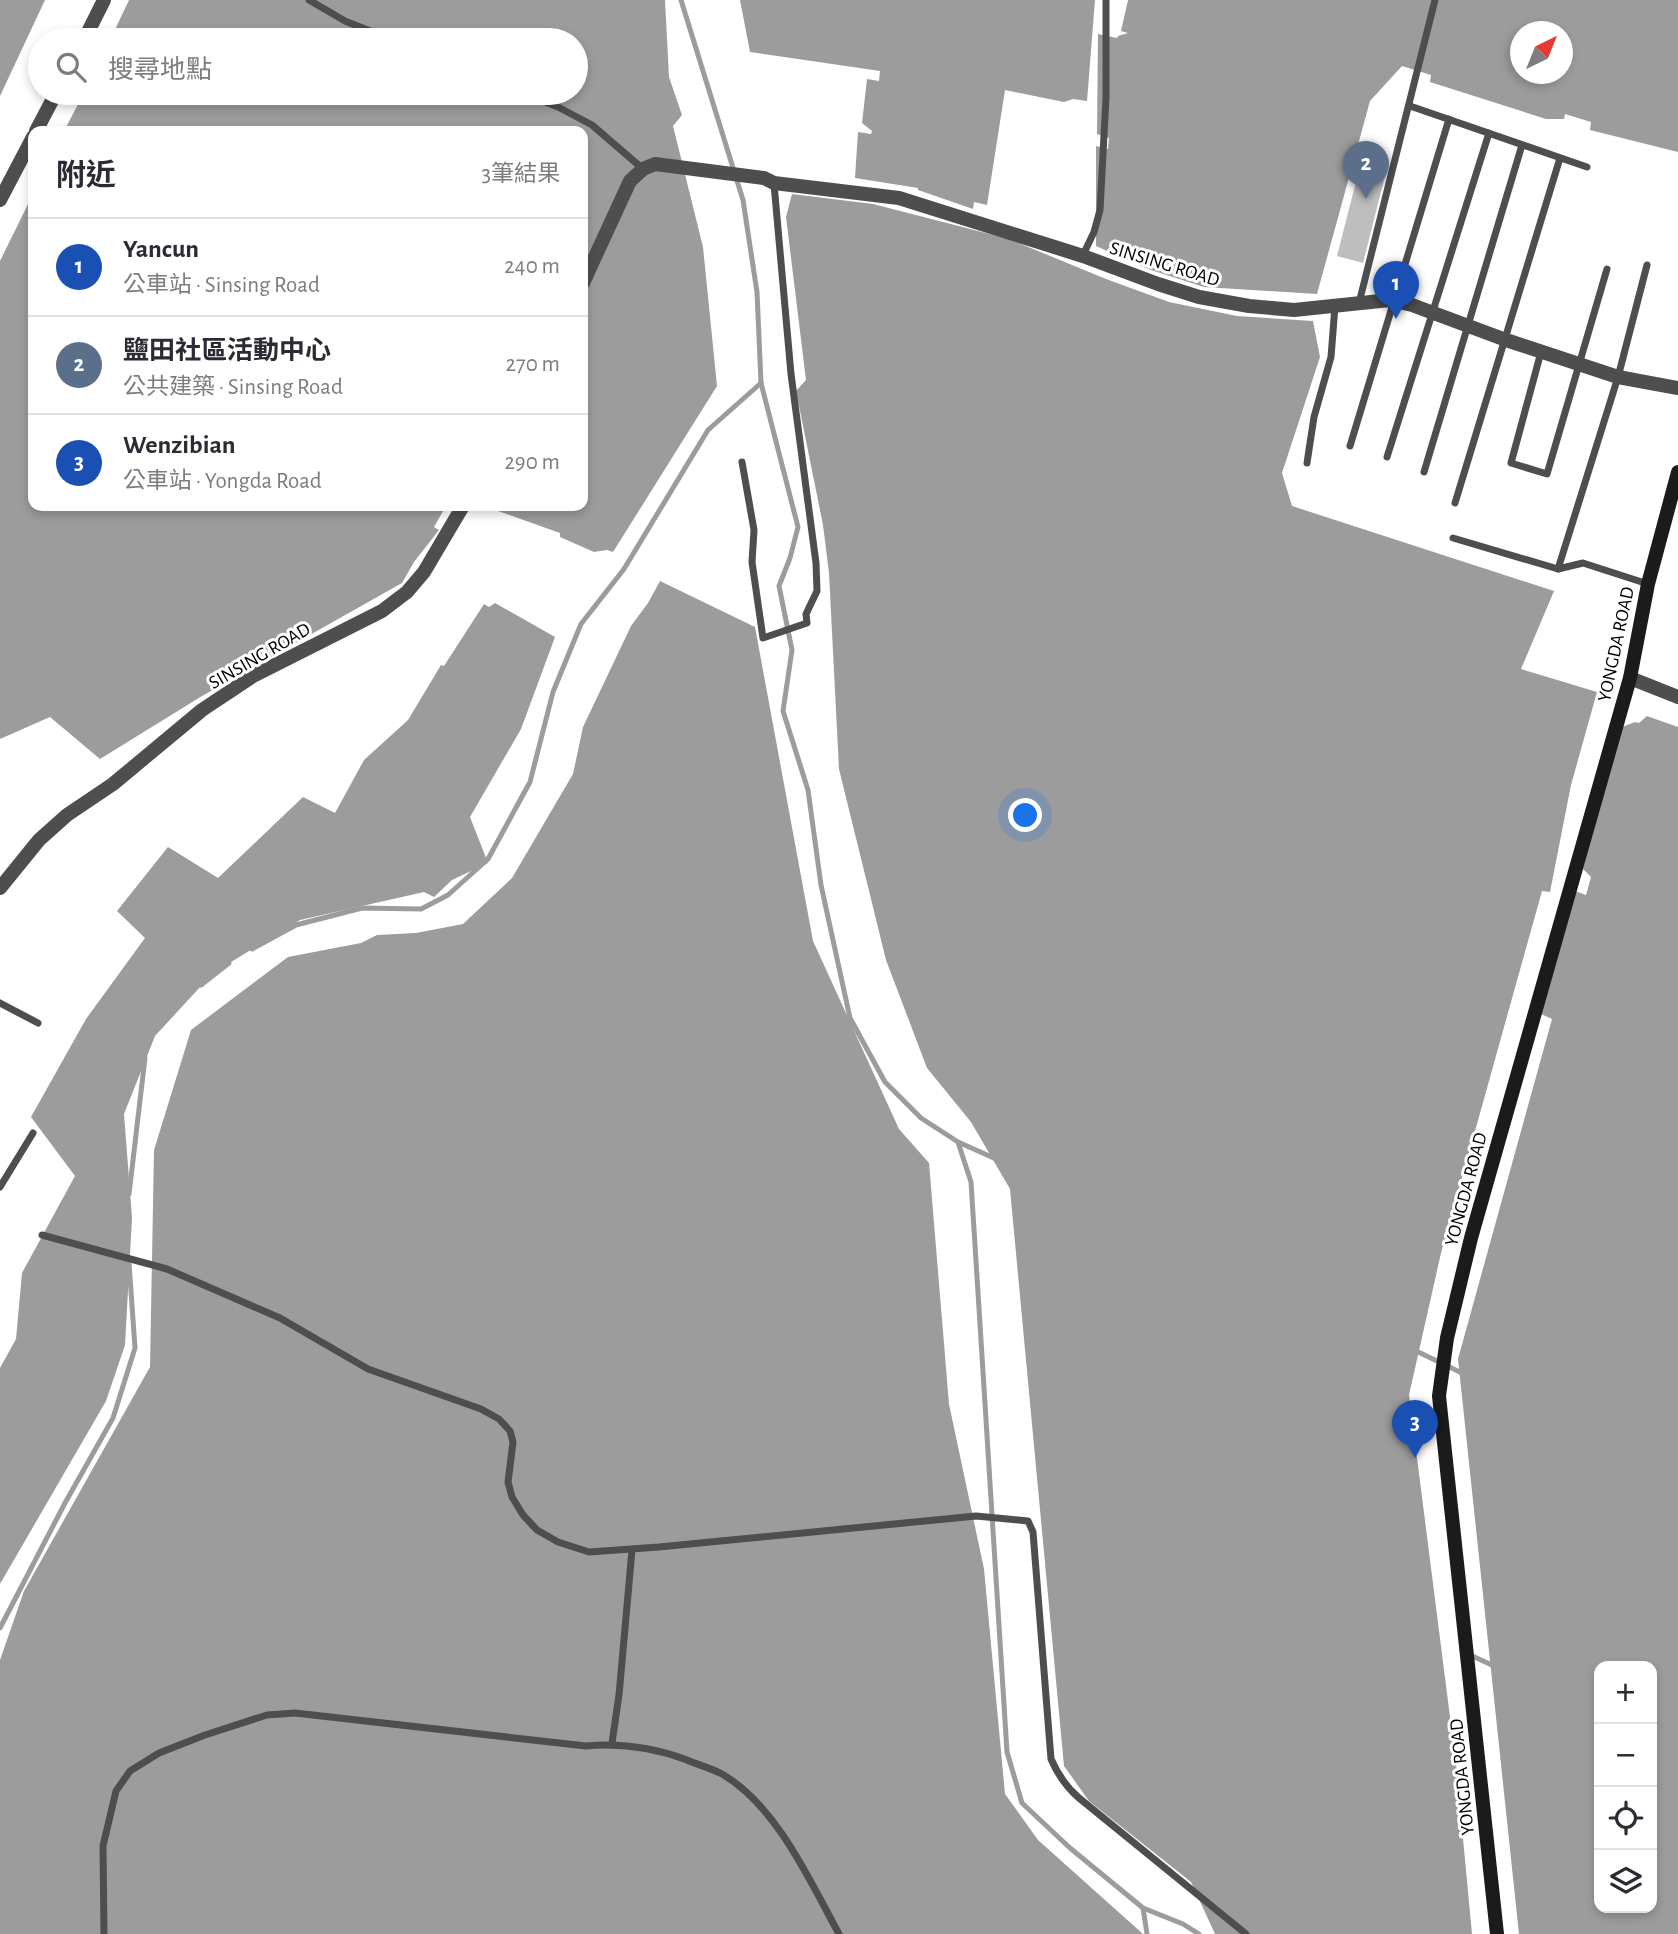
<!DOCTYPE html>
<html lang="zh-TW">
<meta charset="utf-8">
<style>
:root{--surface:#fff;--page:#f2f2f3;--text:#2b2b33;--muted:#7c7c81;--line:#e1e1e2;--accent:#000}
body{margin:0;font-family:"Alegreya Sans","Noto Sans TC",sans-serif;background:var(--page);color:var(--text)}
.controls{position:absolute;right:21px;bottom:21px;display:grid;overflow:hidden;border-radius:14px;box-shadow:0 4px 10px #0003}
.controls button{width:63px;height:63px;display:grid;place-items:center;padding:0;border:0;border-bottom:2px solid var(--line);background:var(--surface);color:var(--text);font:35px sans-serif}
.compass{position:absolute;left:1510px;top:21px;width:63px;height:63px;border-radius:50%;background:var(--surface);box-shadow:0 4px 10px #0003;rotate:43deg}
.you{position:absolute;left:1026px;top:816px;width:24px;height:24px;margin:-18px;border:5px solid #fff;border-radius:50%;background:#1a73e8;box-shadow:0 0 0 10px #1a73e833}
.badge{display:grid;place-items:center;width:46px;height:46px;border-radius:50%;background:var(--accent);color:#fff;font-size:23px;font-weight:700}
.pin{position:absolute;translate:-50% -58px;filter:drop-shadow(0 2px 4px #0008)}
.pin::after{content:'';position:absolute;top:37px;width:24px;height:21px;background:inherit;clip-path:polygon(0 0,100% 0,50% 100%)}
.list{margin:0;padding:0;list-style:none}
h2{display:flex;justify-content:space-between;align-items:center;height:91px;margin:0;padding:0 28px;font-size:30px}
h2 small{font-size:23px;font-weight:400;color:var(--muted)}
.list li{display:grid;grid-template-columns:46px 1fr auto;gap:21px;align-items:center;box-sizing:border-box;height:98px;padding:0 28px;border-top:2px solid var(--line)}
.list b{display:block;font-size:26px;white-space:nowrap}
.list p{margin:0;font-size:23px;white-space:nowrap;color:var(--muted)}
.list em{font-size:23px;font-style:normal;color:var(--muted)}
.icon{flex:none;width:38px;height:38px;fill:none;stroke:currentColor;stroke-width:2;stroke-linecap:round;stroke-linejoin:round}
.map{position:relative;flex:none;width:1678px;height:1934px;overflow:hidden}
.search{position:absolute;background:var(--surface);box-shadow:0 4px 10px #0003;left:28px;top:28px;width:560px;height:77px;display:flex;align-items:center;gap:18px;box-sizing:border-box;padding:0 24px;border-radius:38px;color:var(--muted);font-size:26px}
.panel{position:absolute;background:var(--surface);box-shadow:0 4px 10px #0003;left:28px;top:126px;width:560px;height:385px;border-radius:14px}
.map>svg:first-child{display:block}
.water{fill:#9c9c9c;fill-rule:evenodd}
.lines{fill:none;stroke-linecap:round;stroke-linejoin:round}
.stream{stroke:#9c9c9c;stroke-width:5}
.building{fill:#bebebe}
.lane{stroke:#4e4e4e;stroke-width:7}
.street{stroke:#4e4e4e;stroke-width:14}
.secondary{stroke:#1b1b1b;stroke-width:14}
.labels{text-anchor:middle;stroke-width:6;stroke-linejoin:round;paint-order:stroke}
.street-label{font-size:19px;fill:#000;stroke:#fff}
</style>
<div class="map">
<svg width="1678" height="1934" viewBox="0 0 1678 1934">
<rect width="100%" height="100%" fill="#fff"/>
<g class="water">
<path d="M 0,0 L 45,0 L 0,96 Z"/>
<path d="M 129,0 L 665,0 L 669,77 L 682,115 L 673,126 L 703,247 L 717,386 L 613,552 L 607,550 L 594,552 L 560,537 L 560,533 L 484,506 L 583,506 L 583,131 L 64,131 L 84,93 L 576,93 L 576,40 L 110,40 Z"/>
<path d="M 740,0 L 1095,0 L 1087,101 L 1073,99 L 1064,102 L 1005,90 L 987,205 L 974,202 L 973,209 L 918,190 L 918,188 L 855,178 L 858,132 L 871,134 L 872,131 L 862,123 L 867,79 L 879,81 L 880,71 L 750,52 Z"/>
<path d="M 1128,0 L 1678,0 L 1678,152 L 1590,130 L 1591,122 L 1565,114 L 1564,119 L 1546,119 L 1430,82 L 1431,75 L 1402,66 L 1370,101 L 1317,294 L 1204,287 L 1148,269 L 1096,246 L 1096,146 L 1108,149 L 1109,138 L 1097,134 L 1098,34 L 1117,38 L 1118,36 L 1128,33 L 1121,31 ZM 1520,32 L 1562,32 L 1562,74 L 1520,74 Z"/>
<path d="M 33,194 L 33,506 L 446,506 L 434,527 L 439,530 L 414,562 L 402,583 L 202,696 L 100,759 L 50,717 L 0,739 L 0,261 Z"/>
<path d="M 792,194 L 873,204 L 1009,239 L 1106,279 L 1169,302 L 1237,316 L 1313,321 L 1320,357 L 1282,473 L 1292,506 L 1554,591 L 1521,669 L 1597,692 L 1571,785 L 1550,892 L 1542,891 L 1441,1253 L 1409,1395 L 1456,1764 L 1472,1934 L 1215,1934 L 1191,1882 L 1089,1801 L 1064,1766 L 1010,1189 L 971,1122 L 927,1068 L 886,960 L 839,769 L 829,573 L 823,525 L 796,391 L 806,380 L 786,217 Z"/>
<path d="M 660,581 L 755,627 L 813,941 L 899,1129 L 929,1163 L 949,1404 L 984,1569 L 1005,1794 L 1038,1840 L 1143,1934 L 0,1934 L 0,1660 L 24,1591 L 150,1367 L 154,1150 L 191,1030 L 288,957 L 361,943 L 377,935 L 416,933 L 463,924 L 512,878 L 573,774 L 583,727 L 631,626 L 648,603 Z"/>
<path d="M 495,603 L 555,637 L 521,729 L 470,817 L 488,863 L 452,880 L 434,897 L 424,892 L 300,920 L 213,973 L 155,1036 L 124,1114 L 132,1218 L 125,1345 L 106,1401 L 0,1584 L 0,1368 L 16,1339 L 22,1273 L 75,1176 L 31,1117 L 86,1019 L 145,938 L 117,911 L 168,847 L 218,878 L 303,797 L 335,813 L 364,760 L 408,720 L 441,665 L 444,666 L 484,604 L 489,607 Z"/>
<path d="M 1647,716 L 1678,727 L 1678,1934 L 1519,1934 L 1458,1359 L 1552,1019 L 1541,1014 L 1575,891 L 1586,895 L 1591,877 L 1583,869 L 1622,727 L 1635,722 L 1639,723 ZM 1599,1666 L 1652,1666 L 1652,1908 L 1599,1908 Z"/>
</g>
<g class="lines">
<g class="stream">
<path d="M 681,0 L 743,200 L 757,292 L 761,383 L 798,527 L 790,558 L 779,586 L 792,650 L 783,711 L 808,790 L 821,885 L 850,1018 L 885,1082 L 921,1118 L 958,1142 L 971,1182 L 1007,1752 L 1022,1803 L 1070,1848 L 1143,1908 L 1183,1924 L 1199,1934"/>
<path d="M 252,949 L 296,925 L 362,908 L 421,909 L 448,895 L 488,859 L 530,782 L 553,692 L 581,624 L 624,569 L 708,430 L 761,383"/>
<path d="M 201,985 L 229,963"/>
<path d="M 958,1142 L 996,1159"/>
<path d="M 129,1194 L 145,1058"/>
<path d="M 1412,1349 L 1464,1374"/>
<path d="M 0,1628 L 65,1503 L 113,1418 L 135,1348 L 129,1263"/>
<path d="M 1468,1654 L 1494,1666"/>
<path d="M 1143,1908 L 1147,1934"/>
</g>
</g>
<path class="building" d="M 1361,162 L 1387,168 L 1363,263 L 1337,256 Z"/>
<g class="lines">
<g class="lane">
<path d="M 309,0 L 345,21 L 393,40"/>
<path d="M 523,93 L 558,107 L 592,125 L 643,169"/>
<path d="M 1410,106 L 1587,167"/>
<path d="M 1083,255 L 1094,232 L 1100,210 L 1106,98 L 1106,0"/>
<path d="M 1359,303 L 1435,0"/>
<path d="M 1541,352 L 1511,463 L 1547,474 L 1607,269"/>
<path d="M 1350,446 L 1449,119"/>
<path d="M 1387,457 L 1489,133"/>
<path d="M 742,462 L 754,530 L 752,562 L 763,638 L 807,623 L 806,614 L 817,591 L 816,563 L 791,374 L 774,184"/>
<path d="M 1307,463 L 1314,417 L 1331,357 L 1335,306"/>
<path d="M 1424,472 L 1522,145"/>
<path d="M 1455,503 L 1560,158"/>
<path d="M 1453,538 L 1558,569 L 1583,563 L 1648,584"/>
<path d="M 1558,569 L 1618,377 L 1647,265"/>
<path d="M 0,1003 L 38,1023"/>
<path d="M 0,1187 L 33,1133"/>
<path d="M 42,1235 L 167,1269 L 280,1318 L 368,1369 L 481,1409 L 499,1419 L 510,1431 L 513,1442 L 508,1482 L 512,1497 L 523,1515 L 537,1530 L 558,1542 L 589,1552 L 659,1547 L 976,1516 L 1028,1521 L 1033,1532 L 1051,1759 C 1058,1775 1066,1787 1079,1798 L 1246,1934"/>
<path d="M 612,1743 L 619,1695 L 632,1550"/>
<path d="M 104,1934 L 103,1846 L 116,1791 L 130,1771 L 159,1753 L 205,1735 L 267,1715 L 295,1713 L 586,1746 C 620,1743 655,1748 687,1760 C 698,1765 711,1768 722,1774 C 776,1805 810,1881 839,1934"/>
</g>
<g class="street">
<path d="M 84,40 L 104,0"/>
<path d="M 36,131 L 56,93"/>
<path d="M 0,200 L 33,137"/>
<path d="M 583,283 L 630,181 L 643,169 L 655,164 L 764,178 L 774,183 L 899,198 L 1083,256 L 1158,284 L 1199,297 L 1249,306 L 1294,310 L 1390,300 L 1412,305 L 1506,340 L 1618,377 L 1678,388"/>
<path d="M 1630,678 L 1678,697"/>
<path d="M 0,888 L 39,840 L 67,815 L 113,784 L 202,710 L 253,676 L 382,611 L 407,592 L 424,572 L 463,506"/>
</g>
<path class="secondary" d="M 1497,1934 L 1439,1396 L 1447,1338 L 1471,1238 L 1630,678 L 1648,584 L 1678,472"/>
</g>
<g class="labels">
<g class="street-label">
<text transform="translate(1165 263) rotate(17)" y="7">SINSING ROAD</text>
<text transform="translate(1615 644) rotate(-78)" y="7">YONGDA ROAD</text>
<text transform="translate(259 655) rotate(-30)" y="7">SINSING ROAD</text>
<text transform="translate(1465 1189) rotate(-75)" y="7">YONGDA ROAD</text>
<text transform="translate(1461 1777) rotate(-96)" y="7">YONGDA ROAD</text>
</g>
</g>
</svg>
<div class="controls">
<button>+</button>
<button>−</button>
<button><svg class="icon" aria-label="locate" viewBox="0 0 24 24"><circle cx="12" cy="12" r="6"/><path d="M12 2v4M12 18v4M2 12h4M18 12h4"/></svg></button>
<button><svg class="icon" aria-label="layers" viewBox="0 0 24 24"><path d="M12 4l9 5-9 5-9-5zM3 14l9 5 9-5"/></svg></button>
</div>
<svg class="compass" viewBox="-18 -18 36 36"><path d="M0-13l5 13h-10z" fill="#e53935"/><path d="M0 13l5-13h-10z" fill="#7c7c81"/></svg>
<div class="you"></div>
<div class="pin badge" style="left:1396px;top:319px;background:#1a4fb4">1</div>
<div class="pin badge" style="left:1366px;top:199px;background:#5c6f8a">2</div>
<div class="pin badge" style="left:1415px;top:1458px;background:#1a4fb4">3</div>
<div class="search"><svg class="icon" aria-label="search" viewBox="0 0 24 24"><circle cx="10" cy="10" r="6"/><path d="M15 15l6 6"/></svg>搜尋地點</div>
<section class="panel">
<h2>附近<small>3筆結果</small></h2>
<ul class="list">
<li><span class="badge" style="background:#1a4fb4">1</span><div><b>Yancun</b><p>公車站 · Sinsing Road</p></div><em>240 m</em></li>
<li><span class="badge" style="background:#5c6f8a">2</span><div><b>鹽田社區活動中心</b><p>公共建築 · Sinsing Road</p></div><em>270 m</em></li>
<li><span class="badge" style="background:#1a4fb4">3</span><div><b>Wenzibian</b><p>公車站 · Yongda Road</p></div><em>290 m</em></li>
</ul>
</section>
</div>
